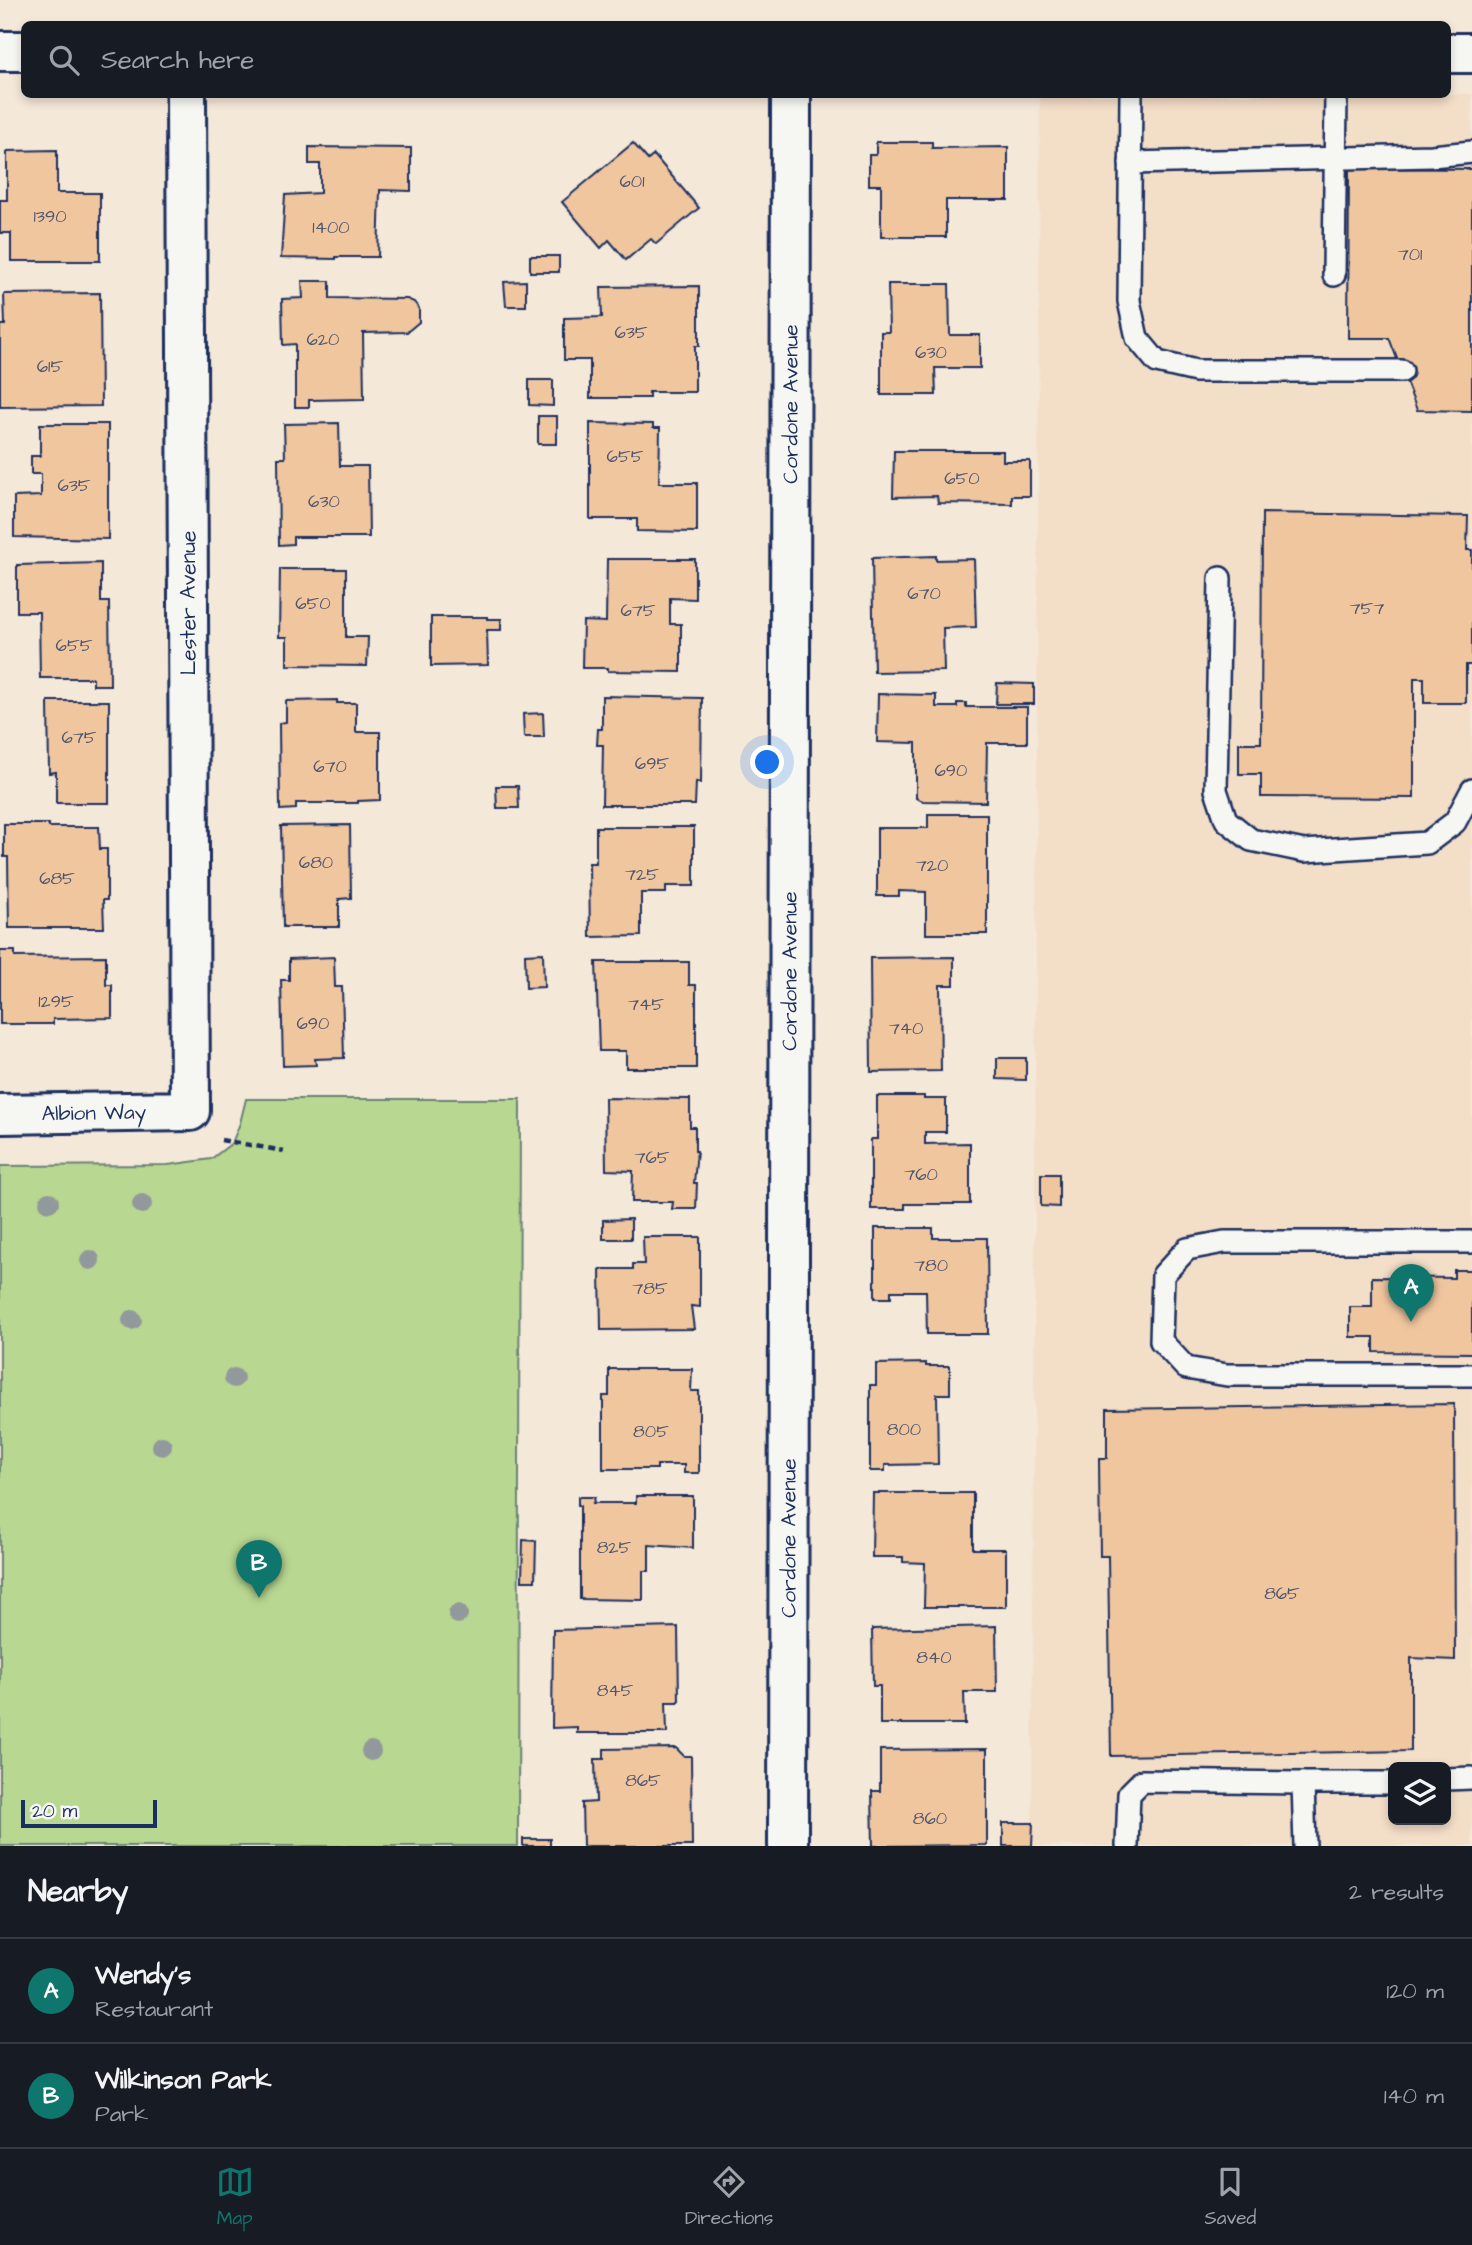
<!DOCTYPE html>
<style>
:root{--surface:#171b24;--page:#20242c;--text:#f1f3f6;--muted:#9ea1a6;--line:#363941;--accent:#0f766e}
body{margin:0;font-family:"Architects Daughter",sans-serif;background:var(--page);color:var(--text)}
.controls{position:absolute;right:21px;bottom:21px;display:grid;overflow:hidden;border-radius:10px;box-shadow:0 4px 10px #0003}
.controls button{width:63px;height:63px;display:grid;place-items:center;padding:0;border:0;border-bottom:2px solid var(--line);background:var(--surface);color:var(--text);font:35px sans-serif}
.scale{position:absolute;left:21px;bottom:18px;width:136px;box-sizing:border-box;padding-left:7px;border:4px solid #1b2f5e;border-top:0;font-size:19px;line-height:24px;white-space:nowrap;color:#1b2f5e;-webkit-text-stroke:5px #f6f6f2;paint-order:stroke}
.you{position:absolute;left:768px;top:763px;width:24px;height:24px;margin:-18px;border:5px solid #fff;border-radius:50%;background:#1a73e8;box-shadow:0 0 0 10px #1a73e833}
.badge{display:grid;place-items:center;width:46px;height:46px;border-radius:50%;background:var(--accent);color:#fff;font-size:23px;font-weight:700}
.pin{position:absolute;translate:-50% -58px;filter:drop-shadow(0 2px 4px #0008)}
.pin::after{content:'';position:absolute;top:37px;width:24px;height:21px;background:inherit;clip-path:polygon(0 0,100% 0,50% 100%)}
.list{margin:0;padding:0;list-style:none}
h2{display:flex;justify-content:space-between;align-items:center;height:91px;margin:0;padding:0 28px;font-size:30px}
h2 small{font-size:23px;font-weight:400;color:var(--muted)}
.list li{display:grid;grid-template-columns:46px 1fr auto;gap:21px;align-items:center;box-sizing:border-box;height:105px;padding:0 28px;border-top:2px solid var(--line)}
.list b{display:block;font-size:26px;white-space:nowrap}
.list p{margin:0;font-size:23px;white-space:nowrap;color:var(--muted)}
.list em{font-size:23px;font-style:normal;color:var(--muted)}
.icon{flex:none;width:38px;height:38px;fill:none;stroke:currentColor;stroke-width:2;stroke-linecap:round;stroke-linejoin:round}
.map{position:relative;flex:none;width:1472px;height:1846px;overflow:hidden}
.search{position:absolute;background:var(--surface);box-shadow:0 4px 10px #0003;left:21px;right:21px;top:21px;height:77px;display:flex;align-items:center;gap:18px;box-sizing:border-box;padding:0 24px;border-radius:10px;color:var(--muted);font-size:26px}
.sheet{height:301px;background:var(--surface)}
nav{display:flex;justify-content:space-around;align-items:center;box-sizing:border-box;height:98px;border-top:2px solid var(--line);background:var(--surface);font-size:19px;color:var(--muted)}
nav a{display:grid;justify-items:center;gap:4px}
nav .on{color:var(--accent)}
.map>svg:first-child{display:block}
.built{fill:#f3dec8;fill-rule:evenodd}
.green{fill:#b8d790;stroke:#6a8377;stroke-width:2}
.building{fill:#f0c69f;stroke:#1b2f5e;stroke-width:2}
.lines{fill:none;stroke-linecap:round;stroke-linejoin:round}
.service-casing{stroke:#1b2f5e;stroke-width:26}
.minor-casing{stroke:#1b2f5e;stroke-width:44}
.path{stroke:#1b2f5e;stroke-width:4.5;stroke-dasharray:7 5;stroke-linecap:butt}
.service{stroke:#f6f6f2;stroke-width:21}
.minor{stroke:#f6f6f2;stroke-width:38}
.tree{fill:#92999c}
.labels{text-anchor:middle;stroke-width:7;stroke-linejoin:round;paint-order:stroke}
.number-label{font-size:18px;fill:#50556e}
.street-label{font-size:21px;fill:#1b2f5e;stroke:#f6f6f2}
</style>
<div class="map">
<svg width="1472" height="1846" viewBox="0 0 1472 1846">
<rect width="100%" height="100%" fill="#f4e8d9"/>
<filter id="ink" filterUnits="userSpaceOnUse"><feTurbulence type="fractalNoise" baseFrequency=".0143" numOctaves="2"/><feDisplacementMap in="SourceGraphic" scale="14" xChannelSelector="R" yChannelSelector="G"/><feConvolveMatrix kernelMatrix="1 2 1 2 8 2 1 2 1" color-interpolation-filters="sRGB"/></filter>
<g filter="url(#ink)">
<path class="built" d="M 1472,94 L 1472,1846 L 1032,1846 L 1040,96 ZM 1393,1767 L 1446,1767 L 1446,1820 L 1393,1820 Z"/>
<path class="green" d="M 246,1099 L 520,1099 L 518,1846 L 0,1846 L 0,1166 L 168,1165 L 211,1159 L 232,1143 L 240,1123 Z"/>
<g class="building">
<path d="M 876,142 L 932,142 L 932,148 L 1008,147 L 1008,200 L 946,200 L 946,237 L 881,237 L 881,185 L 869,185 L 869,155 L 876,155 Z"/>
<path d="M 633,143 L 648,160 L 654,155 L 699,208 L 656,244 L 651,239 L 626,260 L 609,240 L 601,248 L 562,202 Z"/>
<path d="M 309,147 L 411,148 L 411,191 L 380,190 L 378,257 L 336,257 L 336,259 L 281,258 L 285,195 L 320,193 L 320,164 L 309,164 Z"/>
<path d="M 57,150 L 57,193 L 100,193 L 100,261 L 11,261 L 11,233 L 0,233 L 0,200 L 7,200 L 7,151 Z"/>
<path d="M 1349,168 L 1472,169 L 1472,411 L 1417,410 L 1389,338 L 1348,338 Z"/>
<rect x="530" y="256" width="29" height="16"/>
<path d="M 302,281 L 330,281 L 330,298 L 407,299 L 414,302 L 419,308 L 419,322 L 407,332 L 363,333 L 364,399 L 309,400 L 309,407 L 295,407 L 295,344 L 283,345 L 282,299 L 303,298 Z"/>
<path d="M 526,281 L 526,306 L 506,306 L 504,282 Z"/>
<path d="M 888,284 L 949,284 L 950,335 L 980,335 L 980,368 L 935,368 L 936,395 L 881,395 L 881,332 L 889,332 Z"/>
<path d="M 699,286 L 699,346 L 695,346 L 695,392 L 649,392 L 649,398 L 590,398 L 590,360 L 564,360 L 564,318 L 602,317 L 601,287 Z"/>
<path d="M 100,293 L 101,406 L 0,407 L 0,325 L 5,325 L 4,294 Z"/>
<path d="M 529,380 L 553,380 L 553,406 L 529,405 Z"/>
<rect x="538" y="416" width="19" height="28"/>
<path d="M 339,423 L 340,466 L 368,466 L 369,537 L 293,537 L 293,544 L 279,545 L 278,458 L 285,458 L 284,424 Z"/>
<path d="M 590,423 L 653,424 L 653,428 L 660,428 L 659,483 L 697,483 L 697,532 L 637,531 L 637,519 L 590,519 Z"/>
<path d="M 40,424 L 108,424 L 108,539 L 14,537 L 14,497 L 41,496 L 41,474 L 31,474 L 31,456 L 40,456 Z"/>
<path d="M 894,451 L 1003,451 L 1003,461 L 1030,461 L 1030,496 L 1012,496 L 1012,504 L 938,503 L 937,496 L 893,497 Z"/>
<path d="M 1262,513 L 1468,516 L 1467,550 L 1472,550 L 1472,665 L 1466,665 L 1466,703 L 1424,703 L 1424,678 L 1414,678 L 1414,798 L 1261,797 L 1261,774 L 1239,774 L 1239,743 L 1261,743 Z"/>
<path d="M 936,556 L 936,560 L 974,559 L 976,627 L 943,628 L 944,671 L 874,672 L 872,558 Z"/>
<path d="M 607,559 L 695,559 L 695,599 L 670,598 L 670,624 L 681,624 L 681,672 L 608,671 L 608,668 L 582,668 L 583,621 L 606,622 Z"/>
<path d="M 101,563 L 101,602 L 109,602 L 110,685 L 93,685 L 93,678 L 40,678 L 39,612 L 17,612 L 17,565 Z"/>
<path d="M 280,569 L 346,569 L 346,637 L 368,637 L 367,666 L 287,665 L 287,637 L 279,637 Z"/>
<path d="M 431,617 L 487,617 L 487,619 L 501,619 L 501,630 L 487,630 L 488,665 L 431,666 Z"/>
<path d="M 997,683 L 1034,684 L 1034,704 L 996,704 Z"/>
<path d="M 878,694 L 936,695 L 936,707 L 957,707 L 957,703 L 966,703 L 966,707 L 1027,707 L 1027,743 L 987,743 L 986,802 L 923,801 L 916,798 L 916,743 L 877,742 Z"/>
<path d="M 602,696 L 702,698 L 701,783 L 696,782 L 695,805 L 602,805 L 603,745 L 597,745 L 598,729 L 602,729 Z"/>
<path d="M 337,700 L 337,703 L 356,703 L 356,732 L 380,732 L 380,800 L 358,801 L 358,803 L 296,803 L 296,809 L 280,810 L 279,723 L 286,722 L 286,701 Z"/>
<path d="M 48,701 L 109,701 L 109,803 L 56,803 L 56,772 L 49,773 Z"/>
<path d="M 543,713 L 544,737 L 524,737 L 523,714 Z"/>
<path d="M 496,786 L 518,786 L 519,808 L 497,808 Z"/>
<path d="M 928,814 L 987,814 L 987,934 L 926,934 L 926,892 L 899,891 L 899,896 L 877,896 L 877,828 L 928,828 Z"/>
<path d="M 4,824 L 49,824 L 49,827 L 99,827 L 100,849 L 107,849 L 107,900 L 103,900 L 104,928 L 9,928 L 8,857 L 4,857 Z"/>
<path d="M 350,825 L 351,898 L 339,899 L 339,927 L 283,927 L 281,826 Z"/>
<path d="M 596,827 L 694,827 L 694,886 L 666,886 L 666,893 L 641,893 L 641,936 L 590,937 L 589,863 L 596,863 Z"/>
<path d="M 0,951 L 15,951 L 15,957 L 106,956 L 106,985 L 112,985 L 112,1018 L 53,1019 L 53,1024 L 0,1024 Z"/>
<path d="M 543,953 L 544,987 L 526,988 L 525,954 Z"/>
<path d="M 334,957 L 335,987 L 342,987 L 344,1058 L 315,1059 L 316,1065 L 283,1066 L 281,980 L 289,980 L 289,959 Z"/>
<path d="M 954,957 L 954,985 L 940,985 L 941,1071 L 871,1072 L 870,958 Z"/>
<path d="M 596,962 L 689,962 L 689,985 L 696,985 L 696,1068 L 626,1068 L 626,1051 L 599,1051 Z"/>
<path d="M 997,1058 L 1026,1058 L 1026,1080 L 997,1079 Z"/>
<path d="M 877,1096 L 924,1096 L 924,1099 L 946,1099 L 946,1132 L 925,1132 L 925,1144 L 970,1143 L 970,1204 L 905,1204 L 905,1209 L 871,1209 L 871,1139 L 877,1139 Z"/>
<path d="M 605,1098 L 690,1099 L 690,1127 L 695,1127 L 695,1151 L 697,1151 L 694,1183 L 697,1183 L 696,1209 L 672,1209 L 673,1202 L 632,1202 L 633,1171 L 606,1170 Z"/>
<path d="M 1041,1174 L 1059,1174 L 1059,1207 L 1041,1206 Z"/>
<path d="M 631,1219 L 631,1239 L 603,1239 L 603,1220 Z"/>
<path d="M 875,1228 L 933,1228 L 933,1238 L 987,1238 L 988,1334 L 927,1334 L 926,1291 L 891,1291 L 891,1298 L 875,1298 Z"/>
<path d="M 643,1237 L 700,1237 L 700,1307 L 691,1306 L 694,1329 L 601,1330 L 600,1269 L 633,1269 L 633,1264 L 644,1264 Z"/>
<path d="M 1454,1270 L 1472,1270 L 1472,1353 L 1374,1352 L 1374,1337 L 1350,1337 L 1350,1307 L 1372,1307 L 1372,1277 L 1454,1278 Z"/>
<path d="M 926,1363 L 926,1366 L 950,1366 L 950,1394 L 937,1394 L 938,1464 L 885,1465 L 885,1471 L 870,1471 L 870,1385 L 876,1385 L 876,1364 Z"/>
<path d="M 609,1369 L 692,1369 L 691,1391 L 699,1391 L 699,1473 L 684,1473 L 684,1465 L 657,1465 L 657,1469 L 603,1469 L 603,1396 L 609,1396 Z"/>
<path d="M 1454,1404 L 1455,1660 L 1411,1658 L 1411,1751 L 1111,1756 L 1108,1556 L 1100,1556 L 1099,1458 L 1107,1458 L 1107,1409 Z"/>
<path d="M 873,1493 L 973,1493 L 973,1549 L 1006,1549 L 1006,1607 L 924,1607 L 925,1563 L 903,1562 L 903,1557 L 872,1557 Z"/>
<path d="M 636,1496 L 693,1496 L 693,1548 L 649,1545 L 649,1571 L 643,1571 L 643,1600 L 580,1599 L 580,1506 L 578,1506 L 578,1497 L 595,1497 L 593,1503 L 636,1503 Z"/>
<path d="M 523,1540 L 536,1541 L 535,1581 L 522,1581 Z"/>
<path d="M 996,1626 L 997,1692 L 964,1692 L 965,1724 L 880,1724 L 880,1686 L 873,1686 L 872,1629 Z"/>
<path d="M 678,1627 L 679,1702 L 666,1702 L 667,1733 L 577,1733 L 577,1727 L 552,1728 L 553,1630 Z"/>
<path d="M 676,1748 L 684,1756 L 691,1756 L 692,1846 L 583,1846 L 582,1803 L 596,1802 L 595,1759 L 604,1759 L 604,1749 Z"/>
<path d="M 987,1749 L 987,1845 L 873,1846 L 872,1791 L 880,1791 L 880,1750 Z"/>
<path d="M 1003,1823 L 1033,1823 L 1032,1846 L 1003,1846 Z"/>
<rect x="523" y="1839" width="27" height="7"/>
</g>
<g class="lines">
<g class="service-casing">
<g id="service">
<path d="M 1131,94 L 1129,301 L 1137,338 L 1157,362 L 1196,371 L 1402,371"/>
<path d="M 1130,163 L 1432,156 L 1472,152"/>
<path d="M 1334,275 L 1336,94"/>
<path d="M 1220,578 L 1216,790 L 1226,820 L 1251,840 L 1304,851 L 1427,843 L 1455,822 L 1472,790"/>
<path d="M 1472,1242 L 1224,1242 L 1187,1249 L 1163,1275 L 1161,1341 L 1186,1368 L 1227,1375 L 1472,1375"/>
<path d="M 1446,1779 L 1472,1778"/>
<path d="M 1127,1846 L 1129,1794 L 1142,1781 L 1303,1783"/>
<path d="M 1305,1846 L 1303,1783 L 1393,1783"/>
</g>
</g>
<g class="minor-casing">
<g id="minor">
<path d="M 0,51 L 24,51"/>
<path d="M 1448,53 L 1472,53"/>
<path id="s1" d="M 0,1114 L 190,1111 L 186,94"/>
<path id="s2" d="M 788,1846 L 791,94"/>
</g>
</g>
<path class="path" d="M 221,1140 L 284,1151"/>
<use href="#service" class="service"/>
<use href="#minor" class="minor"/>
</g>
<g class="tree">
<circle cx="49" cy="1202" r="10"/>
<circle cx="142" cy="1204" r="10"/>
<circle cx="90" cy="1260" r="10"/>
<circle cx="132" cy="1320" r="10"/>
<circle cx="234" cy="1378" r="10"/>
<circle cx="162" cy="1446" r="10"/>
<circle cx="458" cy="1614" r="10"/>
<circle cx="371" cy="1751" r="10"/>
</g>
</g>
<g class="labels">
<g class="number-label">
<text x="632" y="187">601</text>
<text x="50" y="222">1390</text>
<text x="331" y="233">1400</text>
<text x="1410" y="260">701</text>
<text x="631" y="338">635</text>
<text x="323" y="345">620</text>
<text x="931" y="358">630</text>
<text x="50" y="372">615</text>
<text x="625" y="462">655</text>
<text x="962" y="484">650</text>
<text x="74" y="491">635</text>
<text x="324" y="507">630</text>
<text x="924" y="599">670</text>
<text x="313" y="609">650</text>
<text x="1367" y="614">757</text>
<text x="638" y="616">675</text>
<text x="74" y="651">655</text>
<text x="79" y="743">675</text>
<text x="652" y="769">695</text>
<text x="330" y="772">670</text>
<text x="951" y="776">690</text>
<text x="316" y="868">680</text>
<text x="932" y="871">720</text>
<text x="642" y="880">725</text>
<text x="57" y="884">685</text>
<text x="56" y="1007">1295</text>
<text x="646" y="1010">745</text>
<text x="313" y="1029">690</text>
<text x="906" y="1034">740</text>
<text x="652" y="1163">765</text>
<text x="921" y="1180">760</text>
<text x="931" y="1271">780</text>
<text x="650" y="1294">785</text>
<text x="904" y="1435">800</text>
<text x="651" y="1437">805</text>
<text x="614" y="1553">825</text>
<text x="1282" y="1599">865</text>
<text x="934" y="1663">840</text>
<text x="615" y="1696">845</text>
<text x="643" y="1786">865</text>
<text x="930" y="1824">860</text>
</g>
<g class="street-label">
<text dy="7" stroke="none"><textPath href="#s2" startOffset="1442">Cordone Avenue</textPath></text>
<text transform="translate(188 603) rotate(-90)" y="7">Lester Avenue</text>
<text dy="7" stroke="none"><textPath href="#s2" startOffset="875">Cordone Avenue</textPath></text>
<text dy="7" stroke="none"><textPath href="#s1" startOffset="94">Albion Way</textPath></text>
<text dy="7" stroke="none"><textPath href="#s2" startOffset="308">Cordone Avenue</textPath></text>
</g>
</g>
</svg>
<div class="controls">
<button><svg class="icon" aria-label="layers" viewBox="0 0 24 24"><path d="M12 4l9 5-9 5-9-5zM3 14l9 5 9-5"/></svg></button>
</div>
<div class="scale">20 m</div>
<div class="you"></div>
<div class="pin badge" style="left:1411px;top:1322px">A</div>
<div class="pin badge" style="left:259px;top:1598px">B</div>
<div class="search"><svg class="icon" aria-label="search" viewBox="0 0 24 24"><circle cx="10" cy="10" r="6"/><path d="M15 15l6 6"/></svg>Search here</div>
</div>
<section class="sheet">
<h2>Nearby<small>2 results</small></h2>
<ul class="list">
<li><span class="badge">A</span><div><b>Wendy's</b><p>Restaurant</p></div><em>120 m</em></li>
<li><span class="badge">B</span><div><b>Wilkinson Park</b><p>Park</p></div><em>140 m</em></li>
</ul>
</section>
<nav>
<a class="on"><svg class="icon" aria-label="map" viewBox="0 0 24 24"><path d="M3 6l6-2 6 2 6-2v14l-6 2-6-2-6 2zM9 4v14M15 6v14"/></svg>Map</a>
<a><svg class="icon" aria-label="directions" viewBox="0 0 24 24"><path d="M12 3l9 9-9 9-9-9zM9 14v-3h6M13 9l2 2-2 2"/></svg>Directions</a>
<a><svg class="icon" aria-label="saved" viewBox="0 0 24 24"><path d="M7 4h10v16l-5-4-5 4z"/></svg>Saved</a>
</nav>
